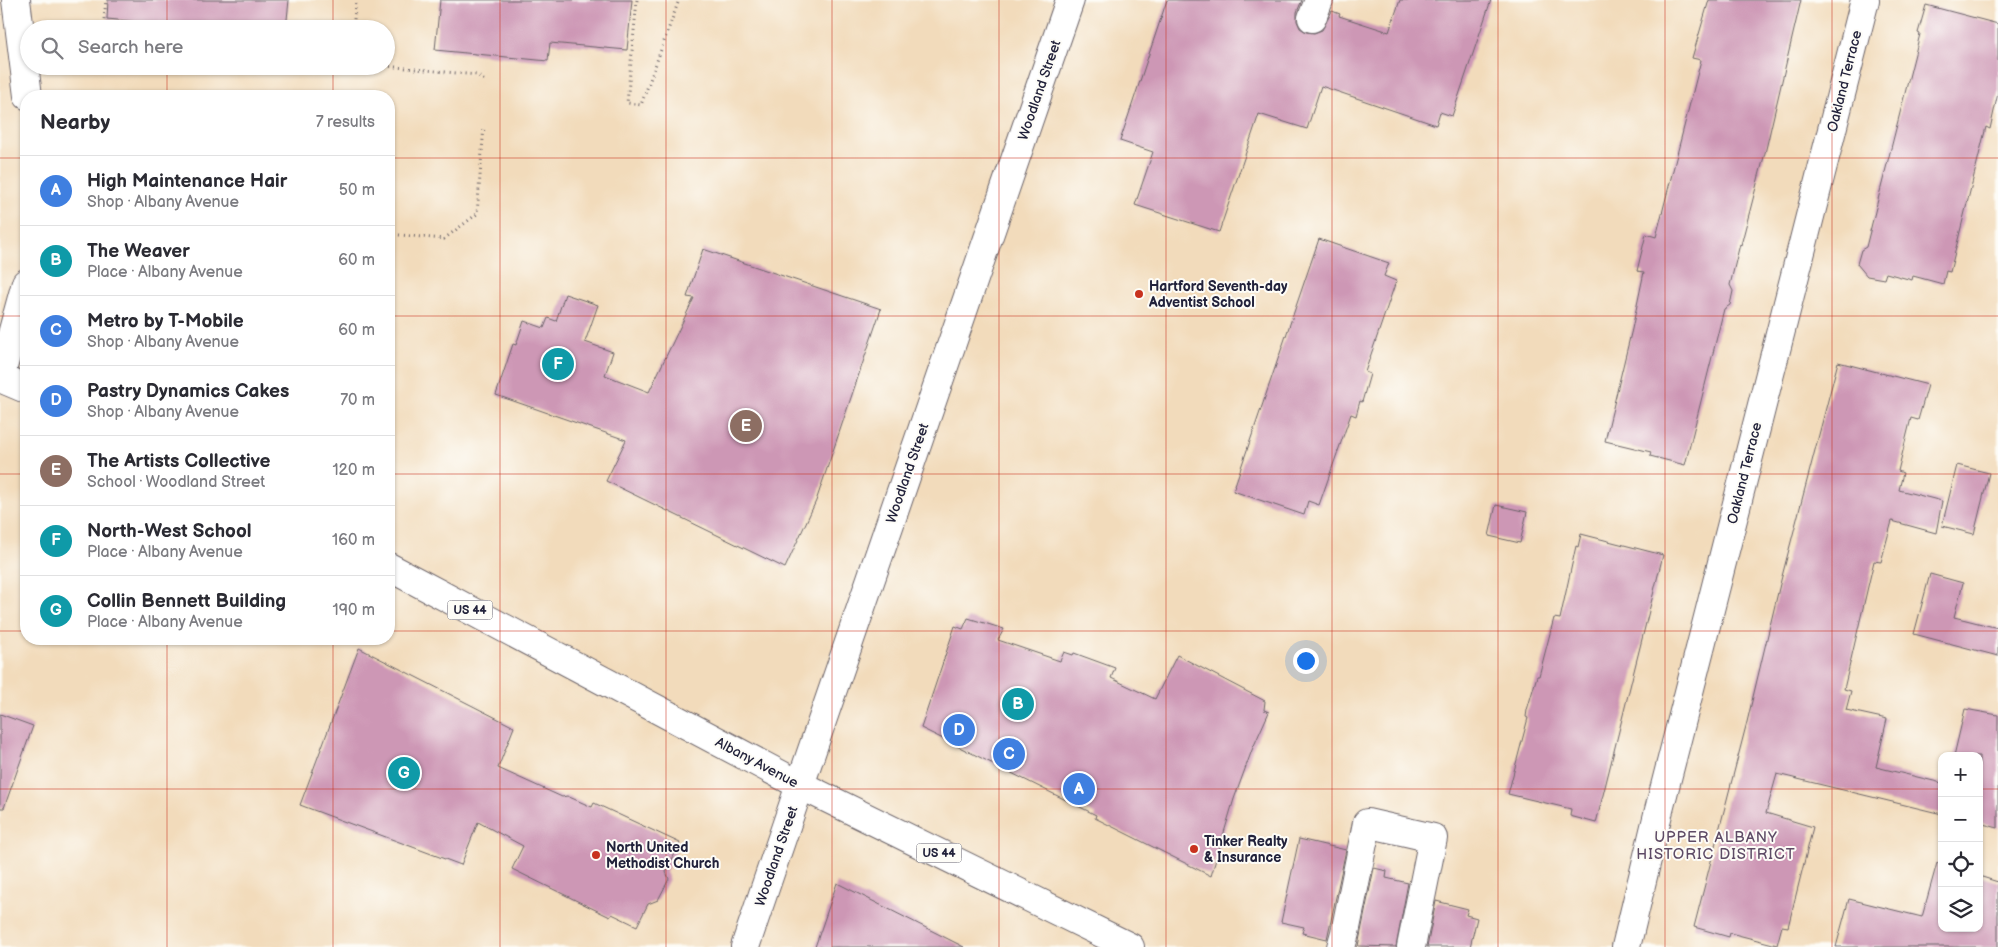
<!DOCTYPE html>
<meta charset="utf-8">
<style>
:root{--surface:#fff;--page:#f2f2f3;--text:#2b2b33;--muted:#7c7c81;--line:#e1e1e2;--accent:#ea580c}
body{margin:0;font-family:"Balsamiq Sans",sans-serif;background:var(--page);color:var(--text)}
.controls{position:absolute;right:15px;bottom:15px;display:grid;overflow:hidden;border-radius:10px;box-shadow:0 1px 4px #0004}
.controls button{width:45px;height:45px;display:grid;place-items:center;padding:0;border:0;border-bottom:1px solid var(--line);background:var(--surface);color:var(--text);font:25px sans-serif}
.you{position:absolute;left:1305px;top:660px;width:18px;height:18px;margin:-12px;border:4px solid #fff;border-radius:50%;background:#1a73e8;box-shadow:0 0 0 8px #1a73e833}
.badge{display:grid;place-items:center;width:32px;height:32px;border-radius:50%;background:var(--accent);color:#fff;font-size:16px;font-weight:700}
.pin{position:absolute;translate:-50% -50%;border:2px solid #fff;box-shadow:0 1px 5px #0006}
.list{margin:0;padding:0;list-style:none}
h2{display:flex;justify-content:space-between;align-items:center;height:65px;margin:0;padding:0 20px;font-size:21px}
h2 small{font-size:16px;font-weight:400;color:var(--muted)}
.list li{display:grid;grid-template-columns:32px 1fr auto;gap:15px;align-items:center;box-sizing:border-box;height:70px;padding:0 20px;border-top:1px solid var(--line)}
.list b{display:block;font-size:19px;white-space:nowrap}
.list p{margin:0;font-size:16px;white-space:nowrap;color:var(--muted)}
.list em{font-size:16px;font-style:normal;color:var(--muted)}
.icon{flex:none;width:28px;height:28px;fill:none;stroke:currentColor;stroke-width:2;stroke-linecap:round;stroke-linejoin:round}
.map{position:relative;flex:none;width:1998px;height:947px;overflow:hidden}
.search{position:absolute;background:var(--surface);box-shadow:0 1px 4px #0004;left:20px;top:20px;width:375px;height:55px;display:flex;align-items:center;gap:12px;box-sizing:border-box;padding:0 18px;border-radius:28px;color:var(--muted);font-size:19px}
.panel{position:absolute;background:var(--surface);box-shadow:0 1px 4px #0004;left:20px;top:90px;width:375px;height:555px;border-radius:20px}
.map>svg:first-child{display:block}
.building{fill:#cd97b5}
.lines{fill:none;stroke-linecap:round;stroke-linejoin:round}
.minor-casing{stroke:#6b6368;stroke-width:30}
.major-casing{stroke:#6b6368;stroke-width:30}
.highway-casing{stroke:#6b6368;stroke-width:30}
.path{stroke:#6b6368;stroke-width:3;stroke-dasharray:1 4;stroke-linecap:butt}
.minor{stroke:#fff;stroke-width:28}
.major{stroke:#fff;stroke-width:28}
.highway{stroke:#fff;stroke-width:28}
.grid{fill:none;stroke:#c8321e;stroke-width:1;stroke-opacity:0.55}
.poi-dot{fill:#c8321e;stroke:#fdfcf7;stroke-width:2}
.labels{text-anchor:middle;stroke-width:4;stroke-linejoin:round;paint-order:stroke}
.shield{fill:#fdfcf7;stroke:#646373;stroke-width:1}
.shield-label{font-size:12px;font-weight:bold;fill:#22223b}
.street-label{font-size:14px;fill:#22223b;stroke:#fdfcf7}
.poi-label{font-size:14px;font-weight:bold;fill:#22223b;stroke:#fdfcf7;text-anchor:start}
.neighbourhood-label{font-size:15px;letter-spacing:1px;fill:#5e4b66;stroke:#fdfcf7}
</style>
<div class="map">
<svg width="1998" height="947" viewBox="0 0 1998 947">
<rect width="100%" height="100%" fill="#fdfcf7"/>
<filter id="ink" filterUnits="userSpaceOnUse"><feTurbulence type="fractalNoise" baseFrequency=".02" numOctaves="2"/><feDisplacementMap in="SourceGraphic" scale="10" xChannelSelector="R" yChannelSelector="G"/><feConvolveMatrix kernelMatrix="1 2 1 2 8 2 1 2 1" color-interpolation-filters="sRGB"/></filter>
<filter id="wash" filterUnits="userSpaceOnUse"><feTurbulence type="fractalNoise" baseFrequency=".0096" numOctaves="4" result="noise"/><feDisplacementMap in="SourceGraphic" scale="20" xChannelSelector="R" yChannelSelector="G"/><feGaussianBlur stdDeviation="1.12" result="paint"/><feColorMatrix in="noise" values="0 0 0 0 0 0 0 0 0 0 0 0 0 0 0 0 0 1.4 0 .05"/><feComposite in="paint" operator="in"/></filter>
<g filter="url(#wash)">
<rect width="100%" height="100%" fill="#f2dbbb"/>
<g id="blocks">
<g class="building">
<path d="M 108,0 L 289,0 L 286,29 L 213,29 L 107,19 Z"/>
<path d="M 440,0 L 632,0 L 627,50 L 550,43 L 548,61 L 435,50 Z"/>
<path d="M 1167,0 L 1302,0 L 1297,12 L 1297,21 L 1300,28 L 1306,32 L 1314,33 L 1322,30 L 1332,11 L 1340,14 L 1339,16 L 1389,32 L 1400,0 L 1491,0 L 1452,116 L 1440,112 L 1436,125 L 1321,86 L 1307,129 L 1259,114 L 1219,232 L 1135,205 L 1153,152 L 1120,141 Z"/>
<path d="M 1709,0 L 1801,0 L 1766,149 L 1741,245 L 1740,244 L 1730,285 L 1733,291 L 1730,305 L 1724,309 L 1685,465 L 1650,456 L 1651,452 L 1605,441 L 1632,329 L 1644,272 L 1637,271 L 1646,234 L 1656,237 L 1701,60 L 1692,58 Z"/>
<path d="M 1926,5 L 1998,24 L 1998,93 L 1990,129 L 1986,127 L 1950,272 L 1946,271 L 1943,284 L 1913,276 L 1912,280 L 1886,273 L 1884,279 L 1867,276 L 1857,264 L 1861,250 L 1866,247 L 1920,34 L 1918,33 Z"/>
<path d="M 1319,239 L 1389,263 L 1384,276 L 1396,281 L 1365,372 L 1370,374 L 1362,402 L 1360,401 L 1356,416 L 1351,414 L 1319,505 L 1308,501 L 1304,515 L 1233,491 Z"/>
<path d="M 703,249 L 881,309 L 816,501 L 785,568 L 606,481 L 626,440 L 496,395 L 513,344 L 516,345 L 524,321 L 544,328 L 548,318 L 556,321 L 565,294 L 598,305 L 585,342 L 613,352 L 605,375 L 649,392 L 694,298 L 687,297 Z"/>
<path d="M 1838,362 L 1928,385 L 1918,420 L 1911,418 L 1898,471 L 1903,473 L 1899,490 L 1942,501 L 1936,533 L 1892,521 L 1881,562 L 1874,561 L 1844,689 L 1851,691 L 1846,710 L 1887,719 L 1876,767 L 1942,783 L 1942,814 L 1777,774 L 1766,813 L 1813,827 L 1788,927 L 1782,926 L 1777,945 L 1730,933 L 1729,937 L 1694,927 L 1747,722 L 1780,584 Z"/>
<path d="M 1957,465 L 1989,473 L 1974,534 L 1942,526 Z"/>
<path d="M 1496,505 L 1527,512 L 1520,543 L 1489,536 Z"/>
<path d="M 1581,534 L 1663,555 L 1596,823 L 1570,816 L 1571,809 L 1508,794 L 1528,718 L 1526,717 L 1527,710 L 1537,676 L 1539,676 L 1554,618 L 1560,619 L 1576,546 L 1578,547 Z"/>
<path d="M 1930,574 L 1963,583 L 1954,617 L 1998,628 L 1998,656 L 1914,634 Z"/>
<path d="M 968,618 L 1004,629 L 998,640 L 1060,661 L 1064,652 L 1073,655 L 1074,653 L 1115,668 L 1111,678 L 1155,699 L 1177,655 L 1265,701 L 1264,710 L 1269,712 L 1252,750 L 1234,799 L 1211,876 L 1095,818 L 1096,815 L 921,728 L 955,626 L 963,629 Z"/>
<path d="M 359,648 L 514,727 L 498,768 L 562,797 L 567,796 L 592,807 L 594,803 L 680,843 L 666,872 L 669,879 L 658,900 L 648,904 L 637,926 L 612,914 L 610,917 L 512,869 L 523,846 L 478,822 L 461,865 L 300,805 Z"/>
<path d="M 1965,709 L 1998,715 L 1998,828 L 1979,823 L 1979,756 L 1954,756 Z"/>
<path d="M 0,714 L 33,726 L 4,808 L 0,808 Z"/>
<path d="M 1299,839 L 1346,850 L 1327,939 L 1302,933 L 1304,927 L 1281,922 Z"/>
<path d="M 1937,863 L 1942,865 L 1942,928 L 1979,928 L 1979,876 L 1998,882 L 1998,947 L 1836,947 L 1849,899 L 1922,917 Z"/>
<path d="M 1374,868 L 1387,871 L 1386,878 L 1408,883 L 1396,947 L 1358,946 Z"/>
<path d="M 837,883 L 964,947 L 815,947 Z"/>
<path d="M 1436,901 L 1468,909 L 1466,915 L 1477,918 L 1470,947 L 1427,947 Z"/>
</g>
</g>
</g>
<g filter="url(#ink)">
<use href="#blocks" fill-opacity="0" stroke="#6b6368" stroke-width="1"/>
<g class="lines">
<g class="minor-casing">
<g id="minor">
<path d="M 1312,18 L 1319,0"/>
<path d="M 800,785 L 1070,0"/>
<path d="M 1341,947 L 1345,933 L 1367,823 L 1433,838 L 1411,947"/>
<path d="M 1626,947 L 1658,814 L 1865,0"/>
</g>
</g>
<g class="major-casing">
<g id="major">
<path d="M 16,0 L 28,96"/>
<path d="M 0,378 L 26,283"/>
<path d="M 745,947 L 800,785"/>
</g>
</g>
<g class="highway-casing">
<g id="highway">
<path d="M 0,378 L 26,389"/>
<path d="M 389,567 L 800,785 L 1130,947"/>
</g>
</g>
<g class="path">
<path d="M 637,0 L 627,103 L 641,105 L 679,0"/>
<path d="M 103,29 L 106,0"/>
<path d="M 353,29 L 356,0"/>
<path d="M 385,66 L 477,75 L 486,82"/>
<path d="M 389,234 L 444,239 L 477,214 L 484,126"/>
</g>
<use href="#minor" class="minor"/>
<use href="#major" class="major"/>
<use href="#highway" class="highway"/>
</g>
</g>
<path class="grid" d="M 167,0 L 167,29M 333,0 L 333,29M 500,0 L 500,947M 666,0 L 666,947M 832,0 L 832,947M 999,0 L 999,947M 1166,0 L 1166,947M 1332,0 L 1332,947M 1498,0 L 1498,947M 1665,0 L 1665,947M 1832,0 L 1832,947M 167,66 L 167,96M 333,66 L 333,96M 0,158 L 26,158M 389,158 L 1998,158M 0,316 L 26,316M 389,316 L 1998,316M 0,474 L 26,474M 389,474 L 1998,474M 0,631 L 26,631M 389,631 L 1998,631M 167,639 L 167,947M 333,639 L 333,947M 0,789 L 1942,789M 1979,789 L 1998,789"/>
<g class="poi-dot">
<circle cx="1139" cy="294" r="5"/>
<circle cx="1194" cy="849" r="5"/>
<circle cx="596" cy="855" r="5"/>
</g>
<g class="labels">
<g class="shield">
<rect x="447.5" y="600.5" width="45" height="19" rx="4"/>
<rect x="916.5" y="843.5" width="45" height="19" rx="4"/>
</g>
<g class="shield-label">
<text x="470" y="614">US 44</text>
<text x="939" y="857">US 44</text>
</g>
<g class="street-label">
<text transform="translate(1844 81) rotate(-76)" y="5">Oakland Terrace</text>
<text transform="translate(1039 90) rotate(-71)" y="5">Woodland Street</text>
<text transform="translate(907 473) rotate(-71)" y="5">Woodland Street</text>
<text transform="translate(1744 473) rotate(-76)" y="5">Oakland Terrace</text>
<text transform="translate(757 762) rotate(28)" y="5">Albany Avenue</text>
<text transform="translate(776 856) rotate(-71)" y="5">Woodland Street</text>
</g>
<g class="poi-label">
<text x="1149" y="291">Hartford Seventh-day<tspan x="1149" dy="16">Adventist School</tspan></text>
<text x="1204" y="846">Tinker Realty<tspan x="1204" dy="16">&amp; Insurance</tspan></text>
<text x="606" y="852">North United<tspan x="606" dy="16">Methodist Church</tspan></text>
</g>
<g class="neighbourhood-label">
<text x="1716" y="842">UPPER ALBANY<tspan x="1716" dy="17">HISTORIC DISTRICT</tspan></text>
</g>
</g>
</svg>
<div class="controls">
<button>+</button>
<button>−</button>
<button><svg class="icon" aria-label="locate" viewBox="0 0 24 24"><circle cx="12" cy="12" r="6"/><path d="M12 2v4M12 18v4M2 12h4M18 12h4"/></svg></button>
<button><svg class="icon" aria-label="layers" viewBox="0 0 24 24"><path d="M12 4l9 5-9 5-9-5zM3 14l9 5 9-5"/></svg></button>
</div>
<div class="you"></div>
<div class="pin badge" style="left:1079px;top:789px;background:#3f7fe0">A</div>
<div class="pin badge" style="left:1018px;top:704px;background:#0f9aa8">B</div>
<div class="pin badge" style="left:1009px;top:754px;background:#3f7fe0">C</div>
<div class="pin badge" style="left:959px;top:730px;background:#3f7fe0">D</div>
<div class="pin badge" style="left:746px;top:426px;background:#8d6e63">E</div>
<div class="pin badge" style="left:558px;top:364px;background:#0f9aa8">F</div>
<div class="pin badge" style="left:404px;top:773px;background:#0f9aa8">G</div>
<div class="search"><svg class="icon" aria-label="search" viewBox="0 0 24 24"><circle cx="10" cy="10" r="6"/><path d="M15 15l6 6"/></svg>Search here</div>
<section class="panel">
<h2>Nearby<small>7 results</small></h2>
<ul class="list">
<li><span class="badge" style="background:#3f7fe0">A</span><div><b>High Maintenance Hair</b><p>Shop · Albany Avenue</p></div><em>50 m</em></li>
<li><span class="badge" style="background:#0f9aa8">B</span><div><b>The Weaver</b><p>Place · Albany Avenue</p></div><em>60 m</em></li>
<li><span class="badge" style="background:#3f7fe0">C</span><div><b>Metro by T-Mobile</b><p>Shop · Albany Avenue</p></div><em>60 m</em></li>
<li><span class="badge" style="background:#3f7fe0">D</span><div><b>Pastry Dynamics Cakes</b><p>Shop · Albany Avenue</p></div><em>70 m</em></li>
<li><span class="badge" style="background:#8d6e63">E</span><div><b>The Artists Collective</b><p>School · Woodland Street</p></div><em>120 m</em></li>
<li><span class="badge" style="background:#0f9aa8">F</span><div><b>North-West School</b><p>Place · Albany Avenue</p></div><em>160 m</em></li>
<li><span class="badge" style="background:#0f9aa8">G</span><div><b>Collin Bennett Building</b><p>Place · Albany Avenue</p></div><em>190 m</em></li>
</ul>
</section>
</div>
